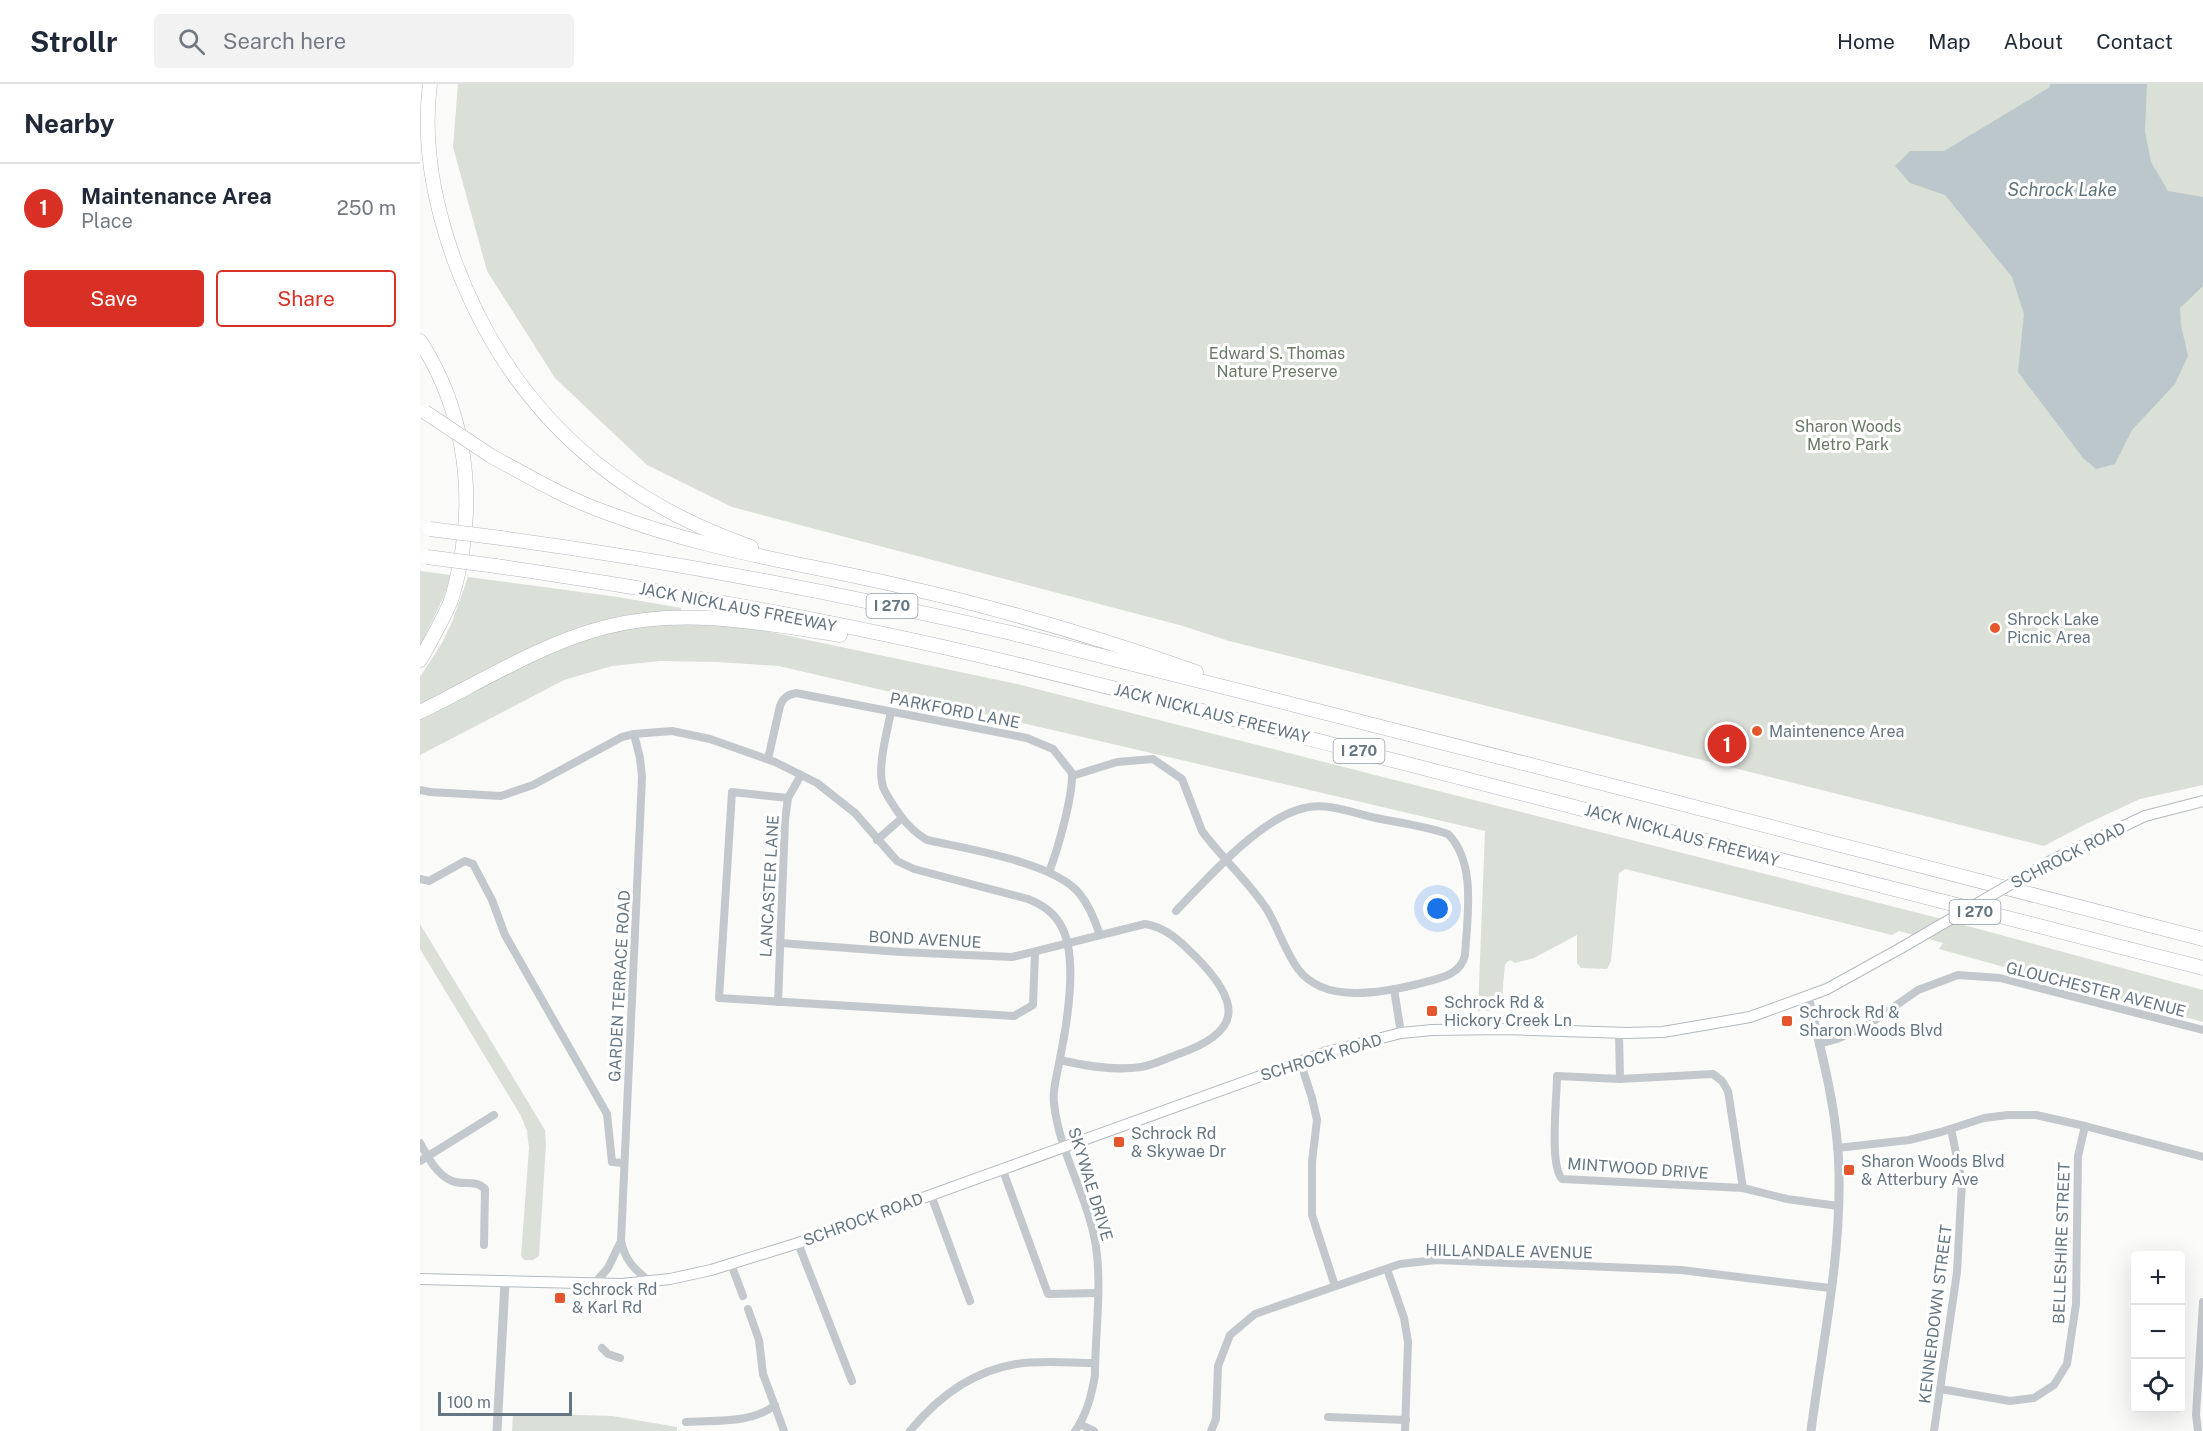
<!DOCTYPE html>
<meta charset="utf-8">
<style>
:root{--surface:#fff;--page:#f2f2f3;--text:#1f2937;--muted:#747a83;--line:#e0e1e3;--accent:#d93025}
body{margin:0;font-family:"Public Sans",sans-serif;background:var(--page);color:var(--text)}
.controls{position:absolute;right:18px;bottom:18px;display:grid;overflow:hidden;border-radius:6px;box-shadow:0 6px 24px #0002}
.controls button{width:54px;height:54px;display:grid;place-items:center;padding:0;border:0;border-bottom:2px solid var(--line);background:var(--surface);color:var(--text);font:30px sans-serif}
.scale{position:absolute;left:18px;bottom:15px;width:134px;box-sizing:border-box;padding-left:6px;border:3px solid #657683;border-top:0;font-size:16px;line-height:21px;white-space:nowrap;color:#657683;-webkit-text-stroke:4px #fff;paint-order:stroke}
.you{position:absolute;left:1018px;top:825px;width:21px;height:21px;margin:-15px;border:4px solid #fff;border-radius:50%;background:#1a73e8;box-shadow:0 0 0 9px #1a73e833}
.badge{display:grid;place-items:center;width:39px;height:39px;border-radius:50%;background:var(--accent);color:#fff;font-size:20px;font-weight:700}
.pin{position:absolute;translate:-50% -50%;border:3px solid #fff;box-shadow:0 2px 6px #0006}
.list{margin:0;padding:0;list-style:none}
h2{display:flex;justify-content:space-between;align-items:center;height:78px;margin:0;padding:0 24px;font-size:26px}
h2 small{font-size:20px;font-weight:400;color:var(--muted)}
.list li{display:grid;grid-template-columns:39px 1fr auto;gap:18px;align-items:center;box-sizing:border-box;height:90px;padding:0 24px;border-top:2px solid var(--line)}
.list b{display:block;font-size:22px;white-space:nowrap}
.list p{margin:0;font-size:20px;white-space:nowrap;color:var(--muted)}
.list em{font-size:20px;font-style:normal;color:var(--muted)}
.actions{display:flex;gap:12px;padding:18px 24px}
.actions a{flex:1;padding:14px 0;border:2px solid var(--accent);border-radius:6px;text-align:center;font-size:21px;color:var(--accent)}
.actions .main{background:var(--accent);color:#fff}
.icon{flex:none;width:33px;height:33px;fill:none;stroke:currentColor;stroke-width:2;stroke-linecap:round;stroke-linejoin:round}
.map{position:relative;flex:none;width:1783px;height:1347px;overflow:hidden}
header{display:flex;align-items:center;gap:36px;box-sizing:border-box;height:84px;padding:0 30px;background:var(--surface);border-bottom:2px solid var(--line)}
header strong{font-size:28px}
nav{display:flex;gap:33px;margin-inline-start:auto;font-size:21px}
.search{width:420px;height:54px;background:var(--page);display:flex;align-items:center;gap:15px;box-sizing:border-box;padding:0 21px;border-radius:6px;color:var(--muted);font-size:22px}
main{display:flex}
aside{flex:1;background:var(--surface)}
.map>svg:first-child{display:block}
.green{fill:#dadfd7}
.water{fill:#bbc7cb}
.lines{fill:none;stroke-linecap:round;stroke-linejoin:round}
.secondary-casing{stroke:#b3babf;stroke-width:12}
.motorway-casing{stroke:#b4b9bd;stroke-width:15}
.minor{stroke:#c3c8cc;stroke-width:8}
.tertiary{stroke:#c3c8cc;stroke-width:9}
.secondary{stroke:#fff;stroke-width:10}
.motorway{stroke:#fff;stroke-width:14}
.secondary-bridge-casing{stroke:#b3babf;stroke-width:12;stroke-linecap:butt}
.motorway-bridge-casing{stroke:#b4b9bd;stroke-width:15;stroke-linecap:butt}
.secondary-bridge{stroke:#fff;stroke-width:10}
.motorway-bridge{stroke:#fff;stroke-width:14}
.poi-dot{fill:#e4572e;stroke:#fff;stroke-width:2}
.labels{text-anchor:middle;stroke-width:6;stroke-linejoin:round;paint-order:stroke}
.shield{fill:#fff;stroke:#939fa8;stroke-width:1.5}
.shield-label{font-size:15px;font-weight:bold;fill:#657683}
.park-label{font-size:16px;fill:#687a64;stroke:#fff}
.street-label{font-size:16px;fill:#657683;stroke:#fff}
.poi-label{font-size:16px;fill:#657683;stroke:#fff;text-anchor:start}
.water-label{font-size:18px;font-style:italic;fill:#60757c;stroke:#fff}
</style>
<header>
<strong>Strollr</strong>
<div class="search"><svg class="icon" aria-label="search" viewBox="0 0 24 24"><circle cx="10" cy="10" r="6"/><path d="M15 15l6 6"/></svg>Search here</div>
<nav><a>Home</a><a>Map</a><a>About</a><a>Contact</a></nav>
</header>
<main>
<aside>
<h2>Nearby<small></small></h2>
<ul class="list">
<li><span class="badge">1</span><div><b>Maintenance Area</b><p>Place</p></div><em>250 m</em></li>
</ul>
<div class="actions"><a class="main">Save</a><a>Share</a></div>
</aside>
<div class="map">
<svg width="1783" height="1347" viewBox="0 0 1783 1347">
<rect width="100%" height="100%" fill="#fafaf8"/>
<g class="green">
<path d="M 38,0 L 1783,0 L 1783,701 L 1720,715 L 1666,740 L 1624,762 L 809,557 L 763,542 L 312,423 L 227,381 L 135,294 L 67,187 L 33,63 Z"/>
<path d="M 0,487 L 31,491 L 24,512 L 0,563 Z"/>
<path d="M 48,493 L 198,513 L 261,524 L 261,528 L 207,532 L 0,621 L 0,593 L 22,559 L 32,538 Z"/>
<path d="M 235,539 L 298,540 L 345,547 L 597,600 L 1518,834 L 1783,906 L 1783,938 L 1519,865 L 1523,859 L 1479,847 L 1472,851 L 1205,785 L 1199,789 L 1191,877 L 1187,885 L 1161,884 L 1157,879 L 1157,851 L 1114,874 L 1095,879 L 1090,876 L 1085,880 L 1081,926 L 1058,927 L 1065,747 L 359,582 L 297,578 L 240,577 L 192,582 L 144,596 L 0,671 L 0,635 L 101,582 L 179,549 Z"/>
<path d="M 0,840 L 125,1046 L 126,1060 L 119,1172 L 113,1176 L 104,1176 L 101,1172 L 109,1064 L 107,1047 L 101,1032 L 0,865 Z"/>
<path d="M 93,1329 L 192,1332 L 257,1343 L 257,1347 L 92,1347 Z"/>
</g>
<path class="water" d="M 1630,0 L 1727,0 L 1725,47 L 1731,78 L 1748,107 L 1783,113 L 1783,202 L 1760,224 L 1761,241 L 1768,272 L 1755,300 L 1712,346 L 1695,380 L 1676,385 L 1663,374 L 1598,288 L 1604,230 L 1592,193 L 1525,111 L 1490,99 L 1475,82 L 1490,67 L 1524,67 L 1630,3 Z"/>
<g class="lines">
<g class="secondary-casing">
<g id="secondary">
<path d="M 1634,775 L 1725,732 L 1783,717"/>
<path d="M 0,1195 L 202,1200 L 250,1195 L 291,1186 L 378,1159 L 907,968 L 981,949 L 1012,946 L 1085,945 L 1207,949 L 1243,948 L 1330,933 L 1407,905 L 1481,864"/>
</g>
</g>
<g class="motorway-casing">
<g id="motorway">
<path d="M 10,0 C 2,61 14,120 35,178 C 88,321 188,413 331,463"/>
<path d="M 0,257 C 41,320 54,397 42,469 C 39,486 36,503 30,519 C 21,539 11,557 0,576"/>
<path d="M 71,372 C 108,392 145,414 185,428 C 283,466 387,480 489,504 C 586,526 682,555 776,588"/>
<path d="M 81,454 C 251,477 419,509 587,548 L 1205,705 L 1783,855"/>
<path d="M 76,482 C 247,507 418,537 587,578 C 704,606 821,637 937,667 C 1219,739 1501,814 1783,884"/>
<path d="M 0,628 C 59,599 122,559 186,543 C 264,523 343,539 420,551"/>
</g>
</g>
<g class="minor">
<path d="M 471,628 C 467,648 457,683 463,703 C 467,713 474,722 480,731 C 488,742 495,749 507,756 C 547,765 633,778 659,809 C 669,821 675,836 680,851"/>
<path d="M 214,650 L 220,674 L 222,693 L 201,1157 C 205,1176 214,1185 229,1197"/>
<path d="M 348,675 L 360,622 C 363,614 367,611 376,609 L 607,654 L 633,665 L 652,689 C 653,712 638,765 629,788"/>
<path d="M 652,692 L 697,678 L 733,675 L 762,695 L 782,747 C 802,774 827,796 846,824 C 858,843 864,866 878,885 C 904,920 961,909 998,900 C 1016,895 1041,892 1045,871 C 1047,834 1057,779 1028,750 C 1005,742 980,739 956,734 C 933,729 907,718 884,724 C 840,734 787,795 756,827"/>
<path d="M 0,706 L 10,708 L 81,712 L 113,701 L 202,653 L 214,650 L 252,647 L 290,655 L 355,678 L 397,699 L 435,729 L 477,777 L 494,785 L 608,815 C 621,820 633,828 640,840 C 659,870 647,940 640,974 C 638,989 632,1004 634,1019 C 639,1069 669,1114 676,1163 C 682,1204 675,1250 675,1291 C 672,1310 666,1332 655,1347"/>
<path d="M 368,714 L 312,708 L 299,914 L 594,932 L 613,921 L 615,868"/>
<path d="M 457,756 L 482,734"/>
<path d="M 0,795 L 9,797 L 45,777 L 53,780 L 72,816 L 85,851 L 187,1030 L 192,1078 L 204,1079"/>
<path d="M 360,859 L 481,868 L 592,873 L 725,840 C 748,844 761,858 777,874 C 823,921 821,949 756,971 C 745,975 733,981 721,983 C 694,987 666,982 640,976"/>
<path d="M 974,905 L 981,949"/>
<path d="M 358,918 L 365,736 L 368,714 L 381,691"/>
<path d="M 1199,949 L 1200,995"/>
<path d="M 1399,960 L 1417,955 L 1448,941 L 1498,906 L 1538,891 L 1580,894 L 1783,946"/>
<path d="M 880,977 L 892,1014 L 897,1036 L 892,1078 L 892,1131 L 915,1202"/>
<path d="M 0,1059 C 7,1072 17,1091 32,1097 C 43,1102 56,1095 65,1105 L 64,1161"/>
<path d="M 1417,1064 L 1489,1056 L 1521,1048 L 1564,1034 L 1588,1031 L 1616,1031 L 1665,1042 L 1783,1073"/>
<path d="M 0,1077 L 74,1031"/>
<path d="M 582,1084 L 628,1210 L 677,1209"/>
<path d="M 1323,1104 L 1308,1007 L 1302,997 L 1293,990 L 1200,995 L 1137,992 C 1137,1014 1129,1080 1142,1095 L 1323,1104 L 1367,1115 L 1418,1122"/>
<path d="M 511,1111 L 550,1217"/>
<path d="M 378,1159 L 432,1297"/>
<path d="M 311,1180 L 323,1212"/>
<path d="M 967,1185 L 984,1234 L 988,1258 L 985,1347"/>
<path d="M 174,1200 L 188,1184 L 200,1159"/>
<path d="M 328,1225 L 339,1256 L 343,1290 L 364,1347"/>
<path d="M 182,1264 L 188,1270 L 200,1274"/>
<path d="M 1521,1305 L 1590,1317 L 1614,1314 L 1634,1301 L 1647,1280 L 1656,1220 L 1658,1072 L 1665,1042"/>
<path d="M 908,1333 L 986,1336"/>
<path d="M 266,1338 C 294,1336 332,1340 355,1321"/>
<path d="M 660,1340 L 674,1347"/>
<path d="M 490,1347 C 517,1314 553,1287 596,1280 C 622,1276 649,1279 675,1279"/>
<path d="M 791,1347 L 796,1335 L 798,1282 L 810,1251 L 835,1230 L 980,1180 L 1016,1176 L 1261,1186 L 1410,1204"/>
<path d="M 1514,1347 L 1537,1188 L 1542,1098 L 1531,1045"/>
<path d="M 1778,1347 L 1776,1331 L 1783,1218"/>
</g>
<g class="tertiary">
<path d="M 1388,913 C 1402,970 1418,1029 1419,1088 C 1421,1175 1402,1261 1391,1347"/>
<path d="M 77,1347 L 85,1198"/>
</g>
<use href="#secondary" class="secondary"/>
<use href="#motorway" class="motorway"/>
<g class="secondary-bridge-casing">
<path id="secondary-bridge" d="M 1481,864 L 1634,775"/>
</g>
<g class="motorway-bridge-casing">
<g id="motorway-bridge">
<path d="M 5,328 L 71,372"/>
<path d="M 10,445 L 81,454"/>
<path d="M 7,473 L 76,482"/>
</g>
</g>
<use href="#secondary-bridge" class="secondary-bridge"/>
<use href="#motorway-bridge" class="motorway-bridge"/>
</g>
<g class="poi-dot">
<circle cx="1575" cy="544" r="6"/>
<circle cx="1337" cy="647" r="6"/>
<rect x="1006" y="921" width="12" height="12" rx="3"/>
<rect x="1361" y="931" width="12" height="12" rx="3"/>
<rect x="693" y="1052" width="12" height="12" rx="3"/>
<rect x="1423" y="1080" width="12" height="12" rx="3"/>
<rect x="134" y="1208" width="12" height="12" rx="3"/>
</g>
<g class="labels">
<g class="shield">
<rect x="446.5" y="510" width="51" height="24" rx="4.5"/>
<rect x="913.5" y="655" width="51" height="24" rx="4.5"/>
<rect x="1529.5" y="816" width="51" height="24" rx="4.5"/>
</g>
<g class="shield-label">
<text x="472" y="527">I 270</text>
<text x="939" y="672">I 270</text>
<text x="1555" y="833">I 270</text>
</g>
<g class="park-label">
<text x="857" y="275">Edward S. Thomas<tspan x="857" dy="18">Nature Preserve</tspan></text>
<text x="1428" y="348">Sharon Woods<tspan x="1428" dy="18">Metro Park</tspan></text>
</g>
<g class="street-label">
<text transform="translate(318 523) rotate(11)" y="6">JACK NICKLAUS FREEWAY</text>
<text transform="translate(535 626) rotate(11)" y="6">PARKFORD LANE</text>
<text transform="translate(792 629) rotate(14)" y="6">JACK NICKLAUS FREEWAY</text>
<text transform="translate(1262 751) rotate(15)" y="6">JACK NICKLAUS FREEWAY</text>
<text transform="translate(1648 771) rotate(-27)" y="6">SCHROCK ROAD</text>
<text transform="translate(349 802) rotate(-87)" y="6">LANCASTER LANE</text>
<text transform="translate(505 855) rotate(3)" y="6">BOND AVENUE</text>
<text transform="translate(199 902) rotate(-87)" y="6">GARDEN TERRACE ROAD</text>
<text transform="translate(1676 905) rotate(14)" y="6">GLOUCHESTER AVENUE</text>
<text transform="translate(901 973) rotate(-17)" y="6">SCHROCK ROAD</text>
<text transform="translate(1218 1084) rotate(4)" y="6">MINTWOOD DRIVE</text>
<text transform="translate(671 1100) rotate(73)" y="6">SKYWAE DRIVE</text>
<text transform="translate(443 1135) rotate(-20)" y="6">SCHROCK ROAD</text>
<text transform="translate(1641 1159) rotate(-88)" y="6">BELLESHIRE STREET</text>
<text transform="translate(1089 1167) rotate(1)" y="6">HILLANDALE AVENUE</text>
<text transform="translate(1515 1230) rotate(-83)" y="6">KENNERDOWN STREET</text>
</g>
<g class="poi-label">
<text x="1587" y="541">Shrock Lake<tspan x="1587" dy="18">Picnic Area</tspan></text>
<text x="1349" y="653">Maintenence Area</text>
<text x="1024" y="924">Schrock Rd &amp;<tspan x="1024" dy="18">Hickory Creek Ln</tspan></text>
<text x="1379" y="934">Schrock Rd &amp;<tspan x="1379" dy="18">Sharon Woods Blvd</tspan></text>
<text x="711" y="1055">Schrock Rd<tspan x="711" dy="18">&amp; Skywae Dr</tspan></text>
<text x="1441" y="1083">Sharon Woods Blvd<tspan x="1441" dy="18">&amp; Atterbury Ave</tspan></text>
<text x="152" y="1211">Schrock Rd<tspan x="152" dy="18">&amp; Karl Rd</tspan></text>
</g>
<g class="water-label">
<text x="1642" y="112">Schrock Lake</text>
</g>
</g>
</svg>
<div class="controls">
<button>+</button>
<button>−</button>
<button><svg class="icon" aria-label="locate" viewBox="0 0 24 24"><circle cx="12" cy="12" r="6"/><path d="M12 2v4M12 18v4M2 12h4M18 12h4"/></svg></button>
</div>
<div class="scale">100 m</div>
<div class="you"></div>
<div class="pin badge" style="left:1307px;top:660px">1</div>
</div>
</main>
